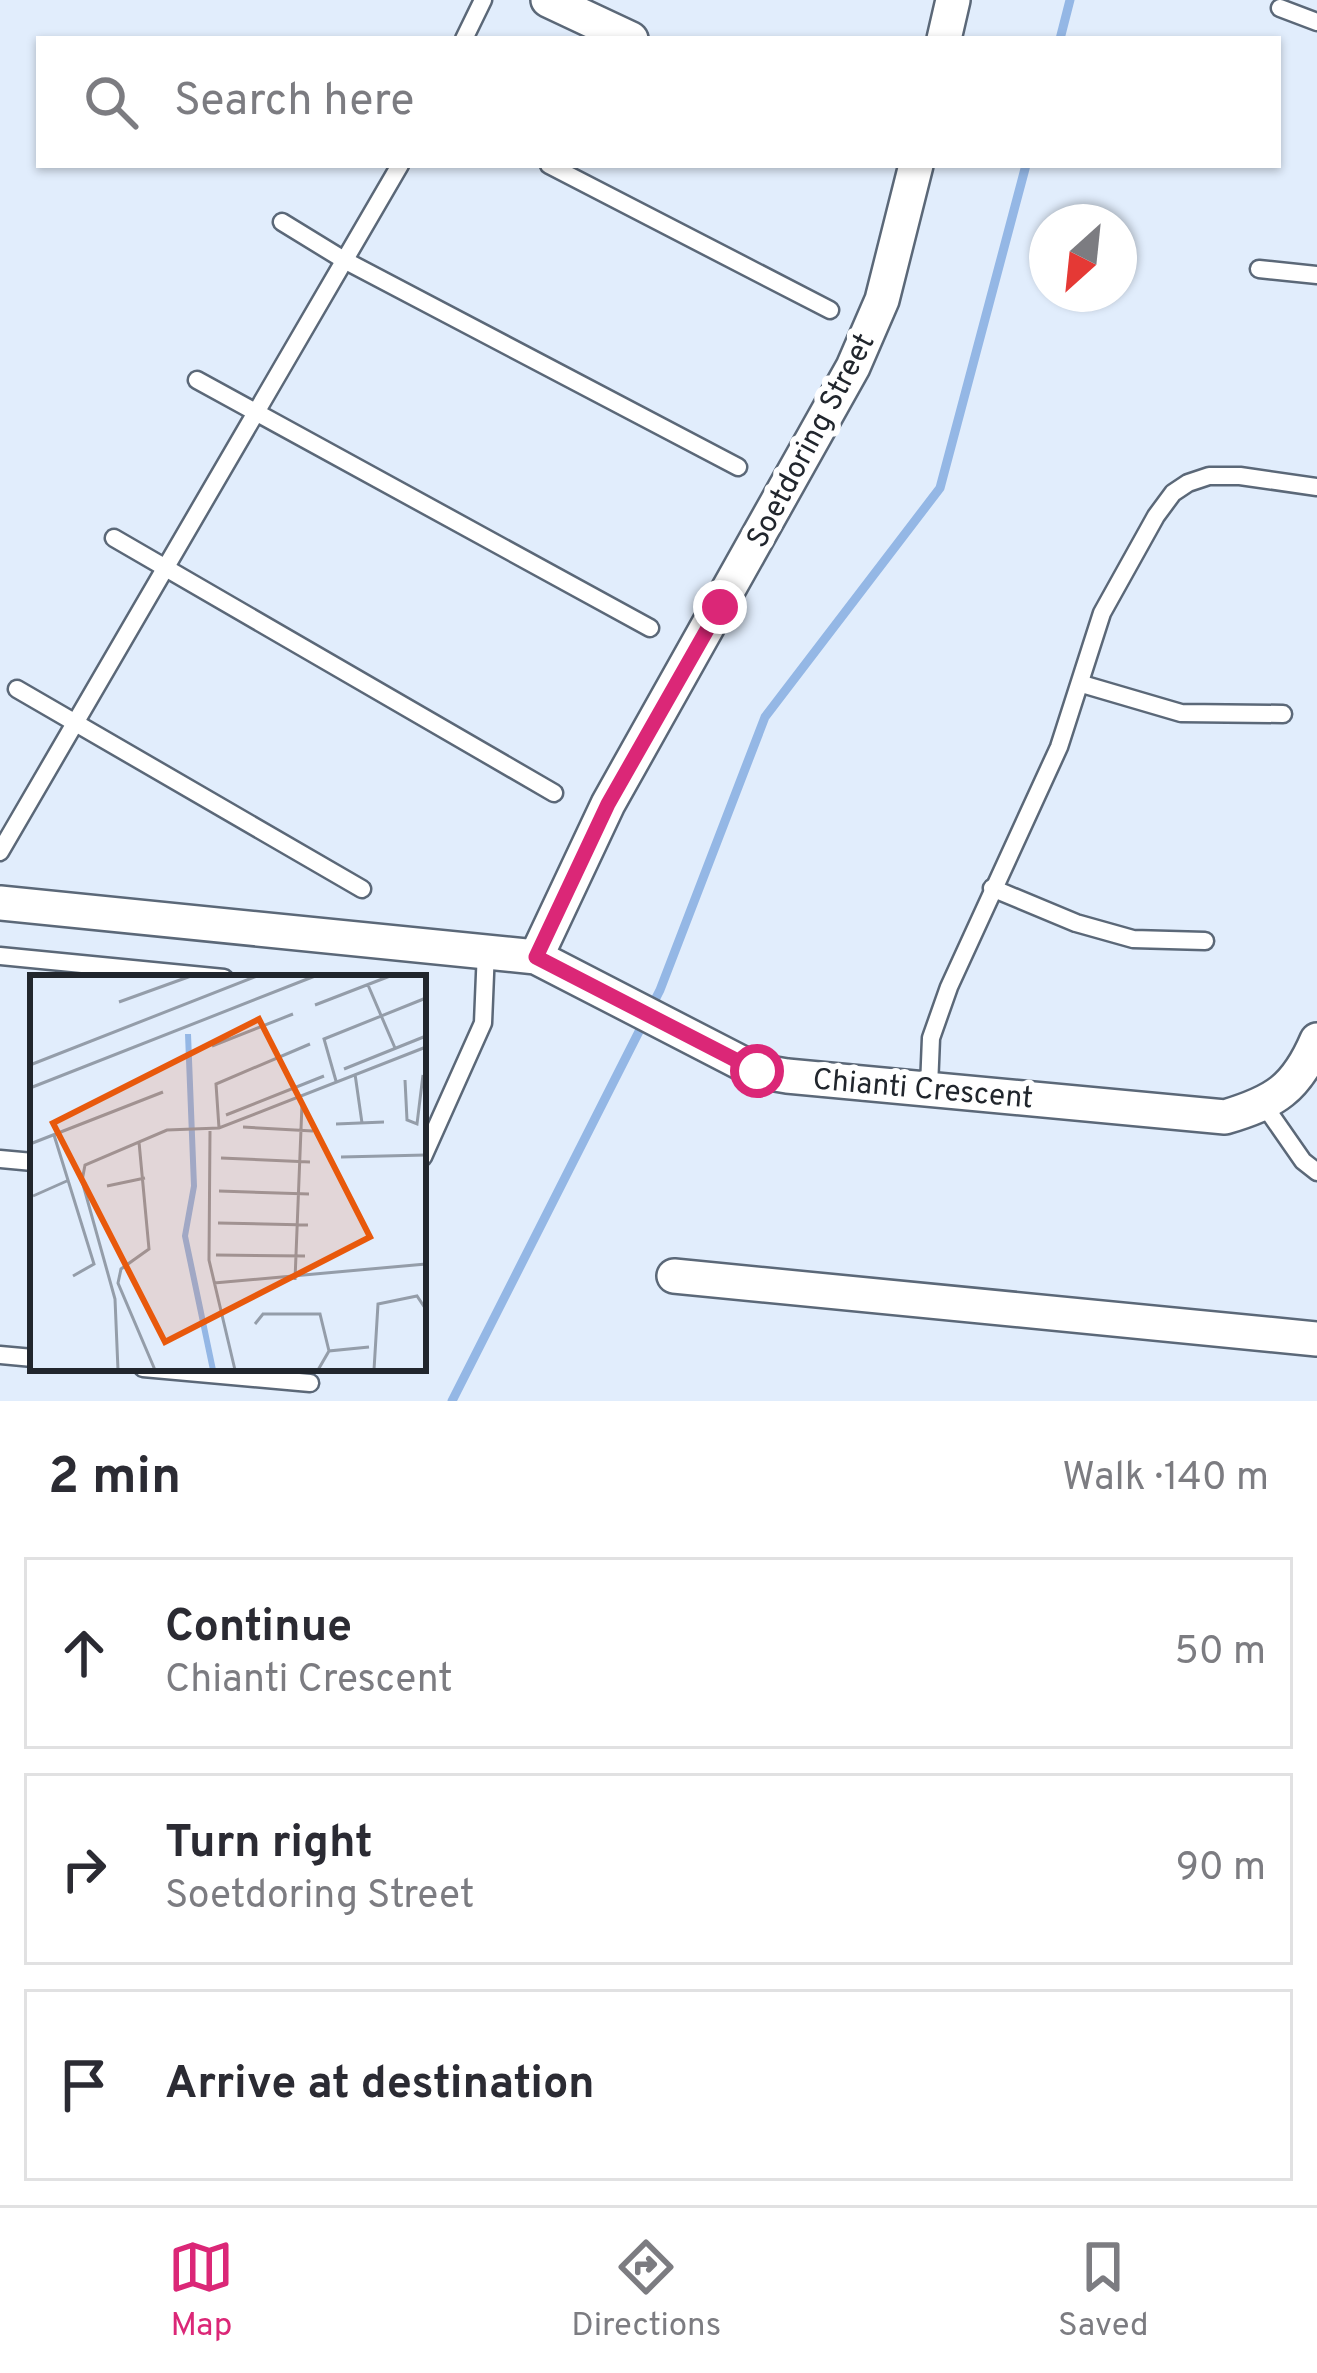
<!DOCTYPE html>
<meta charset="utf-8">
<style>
:root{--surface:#fff;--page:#f2f2f3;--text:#2b2b33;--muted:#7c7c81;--line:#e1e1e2;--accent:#db2777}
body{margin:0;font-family:Overpass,sans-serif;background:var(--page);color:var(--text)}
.compass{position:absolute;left:1029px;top:204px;width:108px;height:108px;border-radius:50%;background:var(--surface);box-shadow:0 3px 9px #0004;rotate:207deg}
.stop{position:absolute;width:36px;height:36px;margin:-27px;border:9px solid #db2777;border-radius:50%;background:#fff}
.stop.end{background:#db2777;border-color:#fff;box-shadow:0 3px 12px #0008}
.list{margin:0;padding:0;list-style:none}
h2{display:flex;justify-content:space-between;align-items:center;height:156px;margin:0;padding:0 48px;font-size:51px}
h2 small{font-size:39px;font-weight:400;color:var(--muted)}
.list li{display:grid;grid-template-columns:78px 1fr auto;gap:36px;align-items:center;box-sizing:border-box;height:192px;margin:0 24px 24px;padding:0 24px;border:3px solid var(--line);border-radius:0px}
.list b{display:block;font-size:45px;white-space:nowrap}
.list p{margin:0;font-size:39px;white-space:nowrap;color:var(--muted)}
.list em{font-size:39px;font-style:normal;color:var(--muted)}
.icon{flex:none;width:66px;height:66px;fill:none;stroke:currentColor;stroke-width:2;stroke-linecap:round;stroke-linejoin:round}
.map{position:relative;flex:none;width:1317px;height:1401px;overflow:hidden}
.search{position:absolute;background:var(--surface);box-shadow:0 3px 9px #0004;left:36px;right:36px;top:36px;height:132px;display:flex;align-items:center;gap:30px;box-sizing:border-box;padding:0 42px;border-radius:0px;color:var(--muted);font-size:45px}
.sheet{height:804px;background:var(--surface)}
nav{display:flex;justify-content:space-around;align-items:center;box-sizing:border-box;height:168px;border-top:3px solid var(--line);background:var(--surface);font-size:33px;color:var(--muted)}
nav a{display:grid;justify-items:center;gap:6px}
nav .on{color:var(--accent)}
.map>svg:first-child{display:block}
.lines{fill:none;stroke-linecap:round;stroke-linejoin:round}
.stream{stroke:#94b7e5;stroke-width:9}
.lane-casing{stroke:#5b6878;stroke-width:21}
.street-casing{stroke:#5b6878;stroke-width:38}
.lane{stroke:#fff;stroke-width:16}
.street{stroke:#fff;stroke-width:33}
.route{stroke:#db2777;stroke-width:15}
.labels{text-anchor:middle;stroke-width:12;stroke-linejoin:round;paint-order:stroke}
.street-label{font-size:30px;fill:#21262d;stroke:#fff}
.inset-river{fill:none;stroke:#94b7e5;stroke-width:6}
.inset-road{fill:none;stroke:#949da9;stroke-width:3}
.view{fill:#e8590c;fill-opacity:0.15;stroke:#e8590c;stroke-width:6}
.inset-edge{fill:none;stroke:#21262d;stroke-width:6}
</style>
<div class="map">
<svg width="1317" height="1401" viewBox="0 0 1317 1401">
<rect width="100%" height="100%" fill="#e1edfc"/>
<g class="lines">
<g class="stream">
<path d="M 1060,39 L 1070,0"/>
<path d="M 452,1401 L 660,990 L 765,717 L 940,488 L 1026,165"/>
</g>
<g class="lane-casing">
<g id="lane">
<path d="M 1280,8 L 1317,22"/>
<path d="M 464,39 L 483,0"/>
<path d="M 549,165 L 830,310"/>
<path d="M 282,222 L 344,260 L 738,467"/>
<path d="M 1259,269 L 1317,275"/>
<path d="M 197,380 L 650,628"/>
<path d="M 114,538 L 554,793"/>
<path d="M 1082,684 L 1181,713 L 1283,714"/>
<path d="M 17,689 L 362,889"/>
<path d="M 0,852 L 400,165"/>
<path d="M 992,888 L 1076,923 L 1133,939 L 1205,941"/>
<path d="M 0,956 L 224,978"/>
<path d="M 929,1087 L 931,1038 L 949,987 L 1059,747 L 1102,613 L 1156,516 L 1173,493 L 1188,483 L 1209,476 L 1240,476 L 1317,487"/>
<path d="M 1264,1105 L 1303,1161 L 1317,1172"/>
<path d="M 423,1157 L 483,1023 L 486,950"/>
<path d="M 0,1159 L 33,1162"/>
<path d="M 0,1355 L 33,1358"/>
<path d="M 143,1368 L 310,1383"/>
</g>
</g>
<g class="street-casing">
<g id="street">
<path d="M 548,0 L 631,39"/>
<path d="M 944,39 L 953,0"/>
<path d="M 0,903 L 536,957 L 757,1071 L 787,1076 L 1225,1117 C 1275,1102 1296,1089 1317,1040"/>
<path d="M 536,957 L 608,804 L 853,367 L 882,300 L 916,165"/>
<path d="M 674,1276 L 1317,1339"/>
</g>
</g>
<use href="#lane" class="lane"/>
<use href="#street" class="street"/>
</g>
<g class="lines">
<path class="route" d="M 720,607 L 608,804 L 536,957 L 757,1071"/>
</g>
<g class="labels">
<g class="street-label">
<text transform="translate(810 440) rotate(-62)" y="10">Soetdoring Street</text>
<text transform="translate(923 1088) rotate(5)" y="10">Chianti Crescent</text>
</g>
</g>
<g transform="translate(30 975)">
<rect width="396" height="396" fill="#e1edfc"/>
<path class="inset-river" d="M 158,59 L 164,211 L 155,261 L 183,395"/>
<path class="inset-road" d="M 338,10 L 365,73M 89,27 L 161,1M 285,30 L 360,1M 182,71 L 263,39M 0,90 L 227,1M 314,94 L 396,61M 325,99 L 332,148M 375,105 L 377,145 L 387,149 L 393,100M 306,106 L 294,64 L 396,23M 0,113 L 285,1M 196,140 L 294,101M 306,149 L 354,147M 213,152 L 283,156M 189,153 L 186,109 L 280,69M 180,156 L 179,285 L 205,395M 24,160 L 64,289 L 43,301M 109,167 L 119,274 L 91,294 L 88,308 L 125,395M 0,169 L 133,117M 311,182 L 396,180M 191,183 L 280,187M 77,211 L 115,203M 189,216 L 279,219M 3,221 L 39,205M 188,248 L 278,250M 186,280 L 275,281M 265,305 L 272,129M 184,308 L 396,289M 225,349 L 233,339 L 290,339 L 299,376M 88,395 L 85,324 L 52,206 L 55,190 L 137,155 L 189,153 L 396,72M 288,395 L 299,376 L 339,372M 344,395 L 348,329 L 387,321 L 395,333"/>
<path class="view" d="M 229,44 L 340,262 L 135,367 L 23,148 Z"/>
<rect width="396" height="396" class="inset-edge"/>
</g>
</svg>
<svg class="compass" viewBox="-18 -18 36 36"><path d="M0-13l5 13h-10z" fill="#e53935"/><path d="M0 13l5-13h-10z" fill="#7c7c81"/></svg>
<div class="stop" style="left:757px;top:1071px"></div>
<div class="stop end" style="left:720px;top:607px"></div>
<div class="search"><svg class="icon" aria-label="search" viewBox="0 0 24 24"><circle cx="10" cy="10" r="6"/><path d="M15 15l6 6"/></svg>Search here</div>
</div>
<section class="sheet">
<h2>2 min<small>Walk · 140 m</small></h2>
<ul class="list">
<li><svg class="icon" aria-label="ahead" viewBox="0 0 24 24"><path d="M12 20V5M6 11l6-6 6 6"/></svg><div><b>Continue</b><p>Chianti Crescent</p></div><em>50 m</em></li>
<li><svg class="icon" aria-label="right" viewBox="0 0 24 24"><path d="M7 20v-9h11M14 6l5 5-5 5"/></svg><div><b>Turn right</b><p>Soetdoring Street</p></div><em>90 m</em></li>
<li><svg class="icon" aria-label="arrive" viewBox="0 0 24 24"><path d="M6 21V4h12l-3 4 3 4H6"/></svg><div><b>Arrive at destination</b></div></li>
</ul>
</section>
<nav>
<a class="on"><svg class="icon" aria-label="map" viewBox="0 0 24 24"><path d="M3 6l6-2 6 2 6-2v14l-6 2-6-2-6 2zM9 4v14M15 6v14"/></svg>Map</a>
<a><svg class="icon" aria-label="directions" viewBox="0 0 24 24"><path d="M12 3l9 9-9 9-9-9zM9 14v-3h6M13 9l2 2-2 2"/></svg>Directions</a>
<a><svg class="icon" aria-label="saved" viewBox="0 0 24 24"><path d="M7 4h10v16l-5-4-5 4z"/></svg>Saved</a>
</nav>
